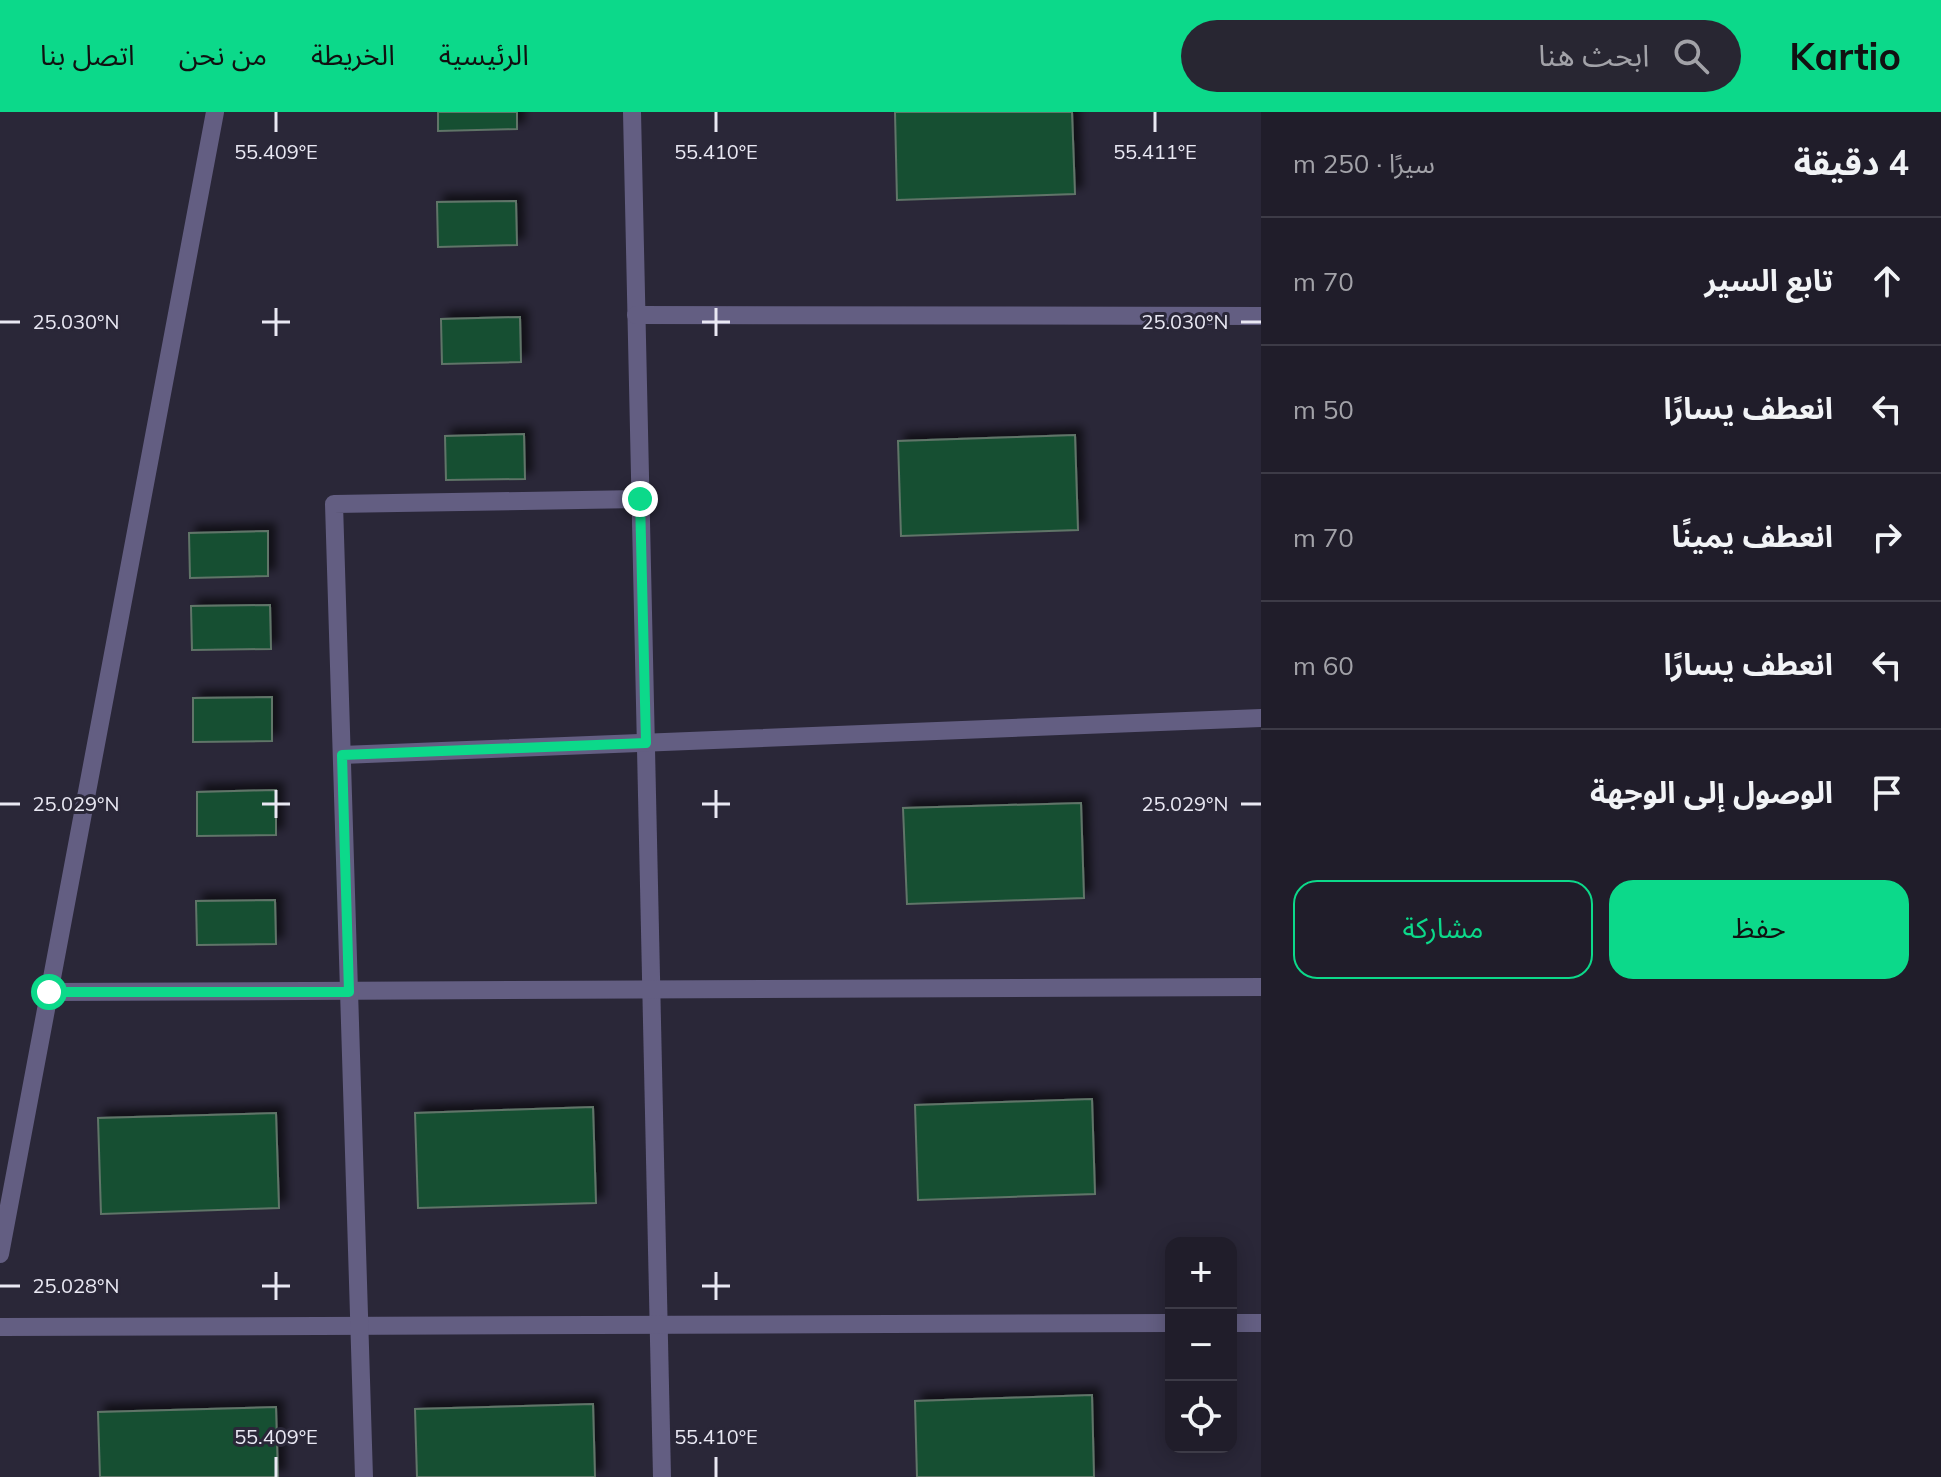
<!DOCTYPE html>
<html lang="ar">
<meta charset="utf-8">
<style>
:root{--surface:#201d2a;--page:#282632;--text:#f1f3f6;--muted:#a2a2a8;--line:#3d3b47;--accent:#0cd98a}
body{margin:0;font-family:Mulish,"Noto Sans Arabic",sans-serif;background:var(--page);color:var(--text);direction:rtl}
.controls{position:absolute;right:24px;bottom:24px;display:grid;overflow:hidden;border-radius:16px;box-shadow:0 4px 20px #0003}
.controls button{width:72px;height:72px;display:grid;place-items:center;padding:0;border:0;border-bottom:2px solid var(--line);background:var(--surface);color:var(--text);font:40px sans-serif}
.stop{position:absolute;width:24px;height:24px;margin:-18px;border:6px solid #0cd98a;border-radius:50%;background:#fff}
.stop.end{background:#0cd98a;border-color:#fff;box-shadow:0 2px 8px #0008}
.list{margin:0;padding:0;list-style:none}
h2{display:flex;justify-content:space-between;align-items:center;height:104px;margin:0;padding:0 32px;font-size:34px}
h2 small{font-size:26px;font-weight:400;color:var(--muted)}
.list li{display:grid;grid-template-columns:52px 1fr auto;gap:24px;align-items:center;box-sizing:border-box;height:128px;padding:0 32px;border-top:2px solid var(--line)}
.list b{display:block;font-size:30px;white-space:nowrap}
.list em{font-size:26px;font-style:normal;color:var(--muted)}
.actions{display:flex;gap:16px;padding:24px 32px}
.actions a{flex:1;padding:18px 0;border:2px solid var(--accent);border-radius:24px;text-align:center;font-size:28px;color:var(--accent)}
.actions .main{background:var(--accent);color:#111}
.icon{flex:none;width:44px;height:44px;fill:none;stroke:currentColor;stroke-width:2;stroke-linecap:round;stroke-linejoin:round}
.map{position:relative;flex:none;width:1261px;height:1365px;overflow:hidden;direction:ltr}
header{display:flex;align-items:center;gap:48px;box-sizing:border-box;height:112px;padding:0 40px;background:var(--accent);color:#111}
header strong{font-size:38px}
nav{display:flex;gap:44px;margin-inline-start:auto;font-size:28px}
.search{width:560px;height:72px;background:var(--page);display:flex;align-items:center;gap:20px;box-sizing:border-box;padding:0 28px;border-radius:44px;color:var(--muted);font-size:30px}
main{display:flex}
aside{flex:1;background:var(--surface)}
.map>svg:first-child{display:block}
.building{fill:#154f33;stroke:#607468;stroke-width:2;filter:url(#shadow)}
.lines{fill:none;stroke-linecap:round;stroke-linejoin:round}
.lane{stroke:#635e82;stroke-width:18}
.route{stroke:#0cd98a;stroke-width:10}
.ticks{fill:none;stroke:#e9e8f3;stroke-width:3}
.ticks-label{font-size:20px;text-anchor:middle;fill:#e9e8f3;stroke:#2a2738;stroke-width:6;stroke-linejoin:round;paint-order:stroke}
</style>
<header>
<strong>Kartio</strong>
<div class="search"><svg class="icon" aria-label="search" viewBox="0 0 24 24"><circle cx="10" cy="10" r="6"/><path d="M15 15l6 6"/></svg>ابحث هنا</div>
<nav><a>الرئيسية</a><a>الخريطة</a><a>من نحن</a><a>اتصل بنا</a></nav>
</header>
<main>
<aside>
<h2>4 دقيقة<small>سيرًا · 250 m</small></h2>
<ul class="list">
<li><svg class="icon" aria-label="ahead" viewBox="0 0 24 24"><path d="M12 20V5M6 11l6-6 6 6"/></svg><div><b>تابع السير</b></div><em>70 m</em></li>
<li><svg class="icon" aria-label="left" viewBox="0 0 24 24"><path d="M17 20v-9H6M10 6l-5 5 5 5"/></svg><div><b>انعطف يسارًا</b></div><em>50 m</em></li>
<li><svg class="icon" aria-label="right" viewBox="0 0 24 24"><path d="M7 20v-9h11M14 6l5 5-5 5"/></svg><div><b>انعطف يمينًا</b></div><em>70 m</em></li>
<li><svg class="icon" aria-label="left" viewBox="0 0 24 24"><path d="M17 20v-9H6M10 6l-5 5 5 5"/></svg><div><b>انعطف يسارًا</b></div><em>60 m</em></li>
<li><svg class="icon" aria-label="arrive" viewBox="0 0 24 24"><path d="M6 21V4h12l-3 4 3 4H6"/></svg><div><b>الوصول إلى الوجهة</b></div></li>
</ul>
<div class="actions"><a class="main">حفظ</a><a>مشاركة</a></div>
</aside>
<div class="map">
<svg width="1261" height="1365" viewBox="0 0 1261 1365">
<defs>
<filter id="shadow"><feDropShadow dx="7" dy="-7" stdDeviation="4" flood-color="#0009"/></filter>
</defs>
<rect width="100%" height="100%" fill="#2a2738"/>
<g class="building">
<path d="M 438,0 L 517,0 L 517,17 L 438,19 Z"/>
<path d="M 895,0 L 1072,0 L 1075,82 L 897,88 Z"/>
<path d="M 516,89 L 517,133 L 438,135 L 437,90 Z"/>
<path d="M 520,205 L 521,250 L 442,252 L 441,207 Z"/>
<path d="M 524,322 L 525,367 L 446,368 L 445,324 Z"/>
<path d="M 1075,323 L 1078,418 L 901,424 L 898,329 Z"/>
<path d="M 268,419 L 268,464 L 190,466 L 189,421 Z"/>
<path d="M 270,493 L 271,537 L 192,538 L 191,494 Z"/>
<path d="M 272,585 L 272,629 L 193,630 L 193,586 Z"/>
<path d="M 276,678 L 276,723 L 197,724 L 197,680 Z"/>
<path d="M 1081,691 L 1084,786 L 907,792 L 903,696 Z"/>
<path d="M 275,788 L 276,832 L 197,833 L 196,789 Z"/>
<path d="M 1092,987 L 1095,1082 L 918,1088 L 915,993 Z"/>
<path d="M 593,995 L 596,1091 L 418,1096 L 415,1001 Z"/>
<path d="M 276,1001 L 279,1096 L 101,1102 L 98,1006 Z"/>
<path d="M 1092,1283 L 1094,1365 L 917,1365 L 915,1289 Z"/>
<path d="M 593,1292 L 595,1365 L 417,1365 L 415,1297 Z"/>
<path d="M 276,1295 L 278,1365 L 100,1365 L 98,1300 Z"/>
</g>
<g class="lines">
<g class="lane">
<path d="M 632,0 L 662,1365"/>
<path d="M 636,203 L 1261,204"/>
<path d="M 342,643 L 1261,606"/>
<path d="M 49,880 L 1261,875"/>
<path d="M 0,1142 L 215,0"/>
<path d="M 1231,1211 L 1261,1211"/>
<path d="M 0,1215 L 1171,1211"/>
<path d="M 364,1365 L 334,392 L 640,387"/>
</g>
</g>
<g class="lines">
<path class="route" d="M 49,880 L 349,880 L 342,643 L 646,631 L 640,387"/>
</g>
<path class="ticks" d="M 276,0 L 276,20M 716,0 L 716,20M 1155,0 L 1155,20M 276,196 L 276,224M 716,196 L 716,224M 0,210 L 20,210M 262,210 L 290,210M 702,210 L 730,210M 1241,210 L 1261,210M 276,678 L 276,706M 716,678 L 716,706M 0,692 L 20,692M 262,692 L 290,692M 702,692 L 730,692M 1241,692 L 1261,692M 276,1160 L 276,1188M 716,1160 L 716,1188M 0,1174 L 20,1174M 262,1174 L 290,1174M 702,1174 L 730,1174M 276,1345 L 276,1365M 716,1345 L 716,1365"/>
<g class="ticks-label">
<text x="276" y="47">55.409°E</text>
<text x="716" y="47">55.410°E</text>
<text x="1155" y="47">55.411°E</text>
<text x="76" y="217">25.030°N</text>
<text x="1185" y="217">25.030°N</text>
<text x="76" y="699">25.029°N</text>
<text x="1185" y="699">25.029°N</text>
<text x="76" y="1181">25.028°N</text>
<text x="276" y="1332">55.409°E</text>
<text x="716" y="1332">55.410°E</text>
</g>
</svg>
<div class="controls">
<button>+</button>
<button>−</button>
<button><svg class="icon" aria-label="locate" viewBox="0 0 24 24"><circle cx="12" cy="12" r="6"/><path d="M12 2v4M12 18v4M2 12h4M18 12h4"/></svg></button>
</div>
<div class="stop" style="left:49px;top:880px"></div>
<div class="stop end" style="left:640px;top:387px"></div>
</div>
</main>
